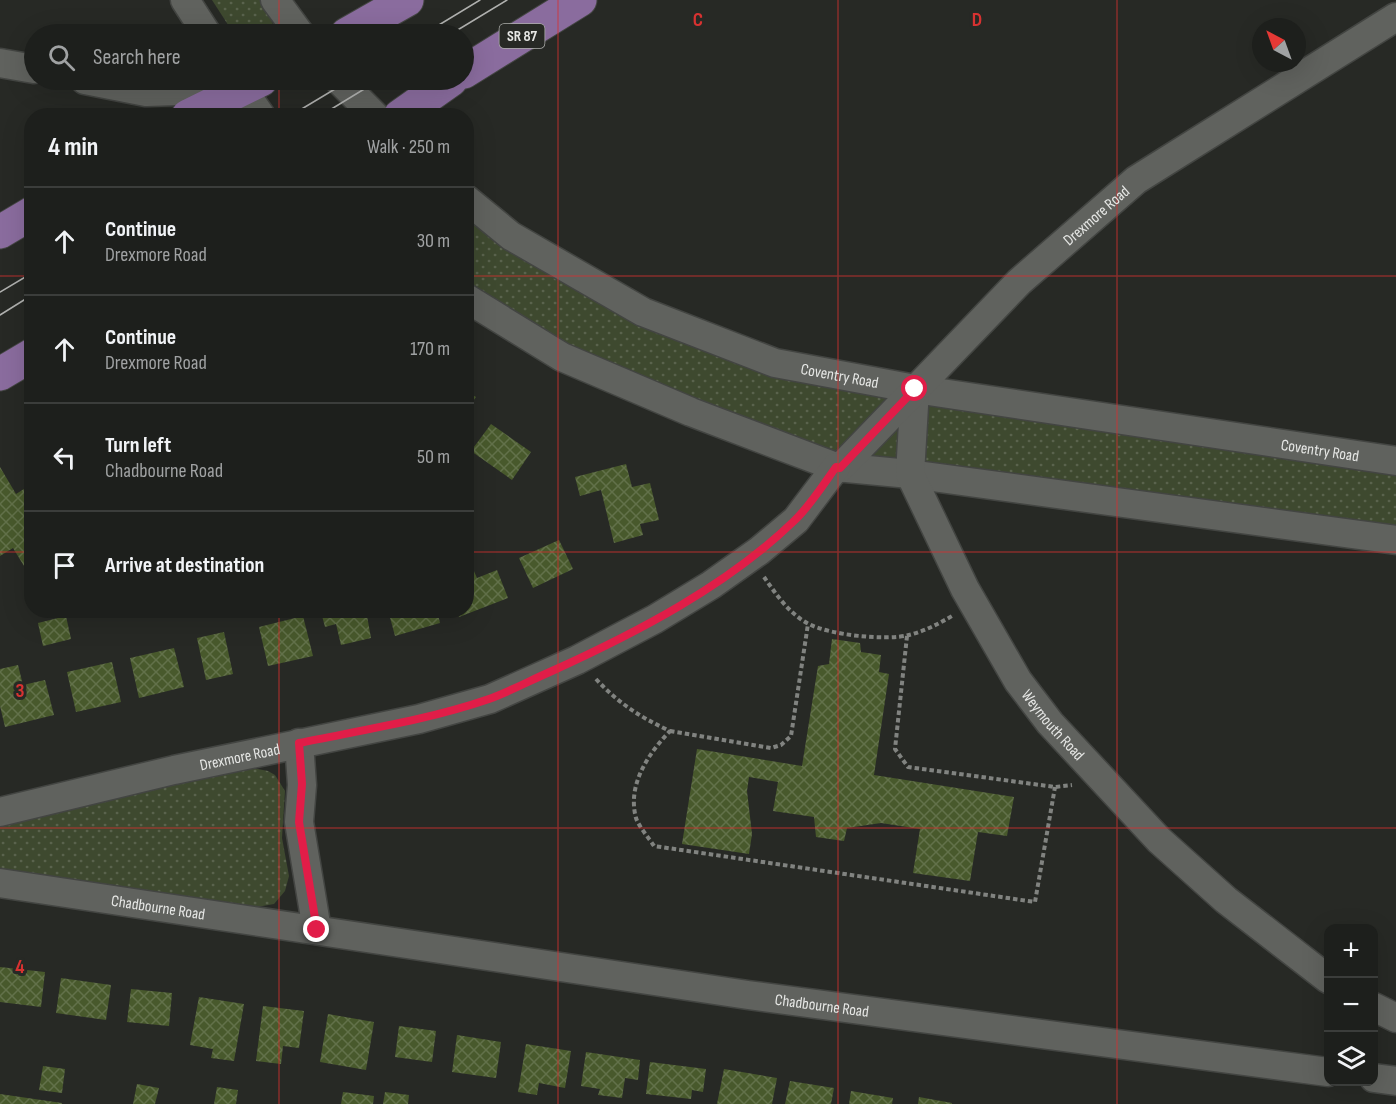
<!DOCTYPE html>
<meta charset="utf-8">
<style>
:root{--surface:#1d1f1c;--page:#252725;--text:#f1f3f6;--muted:#a0a2a3;--line:#3b3d3b}
body{margin:0;font-family:"Sofia Sans Condensed",sans-serif;background:var(--page);color:var(--text)}
.controls{position:absolute;right:18px;bottom:18px;display:grid;overflow:hidden;border-radius:12px;box-shadow:0 6px 24px #0002}
.controls button{width:54px;height:54px;display:grid;place-items:center;padding:0;border:0;border-bottom:2px solid var(--line);background:var(--surface);color:var(--text);font:30px sans-serif}
.compass{position:absolute;left:1252px;top:18px;width:54px;height:54px;border-radius:50%;background:var(--surface);box-shadow:0 6px 24px #0002;rotate:319deg}
.stop{position:absolute;width:18px;height:18px;margin:-14px;border:4px solid #e11d48;border-radius:50%;background:#fff}
.stop.end{background:#e11d48;border-color:#fff;box-shadow:0 2px 6px #0008}
.list{margin:0;padding:0;list-style:none}
h2{display:flex;justify-content:space-between;align-items:center;height:78px;margin:0;padding:0 24px;font-size:26px}
h2 small{font-size:20px;font-weight:400;color:var(--muted)}
.list li{display:grid;grid-template-columns:39px 1fr auto;gap:18px;align-items:center;box-sizing:border-box;height:108px;padding:0 24px;border-top:2px solid var(--line)}
.list b{display:block;font-size:22px;white-space:nowrap}
.list p{margin:0;font-size:20px;white-space:nowrap;color:var(--muted)}
.list em{font-size:20px;font-style:normal;color:var(--muted)}
.icon{flex:none;width:33px;height:33px;fill:none;stroke:currentColor;stroke-width:2;stroke-linecap:round;stroke-linejoin:round}
.map{position:relative;flex:none;width:1396px;height:1104px;overflow:hidden}
.search{position:absolute;background:var(--surface);box-shadow:0 6px 24px #0002;left:24px;top:24px;width:450px;height:66px;display:flex;align-items:center;gap:15px;box-sizing:border-box;padding:0 21px;border-radius:33px;color:var(--muted);font-size:22px}
.panel{position:absolute;background:var(--surface);box-shadow:0 6px 24px #0002;left:24px;top:108px;width:450px;height:510px;border-radius:24px}
.map>svg:first-child{display:block}
.grass{fill:url(#grass-dots)}
.building{fill:url(#building-cross-hatch)}
.lines{fill:none;stroke-linecap:round;stroke-linejoin:round}
.minor-casing{stroke:#434542;stroke-width:31}
.major-casing{stroke:#434542;stroke-width:35}
.path{stroke:#818380;stroke-width:4;stroke-dasharray:4.5 3;stroke-linecap:butt}
.minor{stroke:#60625e;stroke-width:28}
.major{stroke:#8a6c9e;stroke-width:33}
.tram{stroke:#b0b1af;stroke-width:1.5}
.route{stroke:#e11d48;stroke-width:8}
.grid{fill:none;stroke:#d73231;stroke-width:1.5;stroke-opacity:0.55}
.labels{text-anchor:middle;stroke-width:6;stroke-linejoin:round;paint-order:stroke}
.shield{fill:#272925;stroke:#adaeab;stroke-width:1.5}
.shield-label{font-size:15px;font-weight:bold;fill:#e6e7e5}
.street-label{font-size:16px;fill:#e6e7e5;stroke:#272925}
.grid-label{font-size:20px;text-anchor:middle;font-weight:bold;fill:#d73231;stroke:#272925;stroke-width:6;stroke-linejoin:round;paint-order:stroke}
</style>
<div class="map">
<svg width="1396" height="1104" viewBox="0 0 1396 1104">
<defs>
<pattern id="grass-dots" width="8" height="8" patternUnits="userSpaceOnUse" patternTransform="scale(1.5)"><rect width="8" height="8" fill="#3e492f"/><path d="M2 2h.1M6 6h.1" fill="none" stroke="#5a634d" stroke-width="1.8" stroke-linecap="round"/></pattern>
<pattern id="building-cross-hatch" width="8" height="8" patternUnits="userSpaceOnUse" patternTransform="scale(1.5)"><rect width="8" height="8" fill="#48592c"/><path d="M0 0l8 8M0 8l8-8" fill="none" stroke="#62714a"/></pattern>
</defs>
<rect width="100%" height="100%" fill="#272925"/>
<g class="grass">
<path d="M 212,0 L 261,0 L 278,34 L 234,34 Z"/>
<path d="M 466,199 L 511,236 L 775,363 L 1396,461 L 1396,540 L 840,468 L 467,298 Z"/>
<path d="M 248,767 L 268,771 L 275,775 L 285,791 L 282,838 L 289,876 L 285,891 L 274,904 L 251,908 L 0,873 L 0,826 Z"/>
</g>
<g class="building">
<path d="M 466,391 L 476,397 L 466,411 Z"/>
<path d="M 491,424 L 531,452 L 512,480 L 471,451 Z"/>
<path d="M 626,464 L 632,487 L 650,483 L 659,520 L 640,524 L 643,535 L 614,543 L 601,490 L 580,496 L 575,477 Z"/>
<path d="M 0,467 L 16,494 L 32,484 L 32,579 L 13,548 L 0,556 Z"/>
<path d="M 559,540 L 573,569 L 533,588 L 519,558 Z"/>
<path d="M 473,569 L 477,578 L 497,570 L 508,598 L 459,617 L 456,610 L 466,610 L 466,572 Z"/>
<path d="M 330,610 L 366,610 L 371,638 L 341,645 L 336,624 L 325,627 L 321,612 Z"/>
<path d="M 388,610 L 437,610 L 440,623 L 395,636 Z"/>
<path d="M 66,616 L 71,639 L 43,646 L 38,623 Z"/>
<path d="M 303,616 L 313,656 L 268,666 L 259,627 Z"/>
<path d="M 224,632 L 233,674 L 206,680 L 197,638 Z"/>
<path d="M 832,639 L 860,643 L 861,652 L 881,655 L 879,672 L 889,674 L 874,775 L 1014,797 L 1007,836 L 978,832 L 970,881 L 913,873 L 920,829 L 881,823 L 847,828 L 844,841 L 816,837 L 814,817 L 773,811 L 778,782 L 749,777 L 747,791 L 752,834 L 749,854 L 682,844 L 697,749 L 802,766 L 818,666 L 829,664 Z"/>
<path d="M 174,648 L 184,687 L 139,698 L 130,658 Z"/>
<path d="M 112,662 L 121,702 L 76,712 L 67,672 Z"/>
<path d="M 18,665 L 23,685 L 45,680 L 54,715 L 5,727 L 0,706 L 0,669 Z"/>
<path d="M 0,967 L 45,972 L 41,1007 L 0,1002 Z"/>
<path d="M 61,978 L 111,985 L 106,1020 L 56,1013 Z"/>
<path d="M 131,989 L 172,993 L 169,1026 L 127,1022 Z"/>
<path d="M 199,997 L 244,1004 L 234,1061 L 211,1058 L 213,1049 L 190,1045 Z"/>
<path d="M 263,1006 L 304,1011 L 299,1048 L 283,1046 L 281,1064 L 256,1061 Z"/>
<path d="M 328,1014 L 374,1022 L 366,1070 L 320,1062 Z"/>
<path d="M 399,1026 L 436,1031 L 432,1062 L 395,1057 Z"/>
<path d="M 457,1035 L 501,1042 L 496,1078 L 452,1072 Z"/>
<path d="M 526,1044 L 571,1051 L 565,1088 L 539,1083 L 537,1095 L 518,1092 Z"/>
<path d="M 586,1052 L 640,1060 L 638,1080 L 625,1078 L 622,1098 L 598,1095 L 600,1089 L 581,1086 Z"/>
<path d="M 650,1062 L 706,1069 L 703,1092 L 692,1090 L 691,1099 L 646,1094 Z"/>
<path d="M 43,1066 L 65,1069 L 62,1093 L 39,1090 Z"/>
<path d="M 724,1069 L 777,1078 L 772,1104 L 717,1104 Z"/>
<path d="M 790,1081 L 834,1088 L 831,1104 L 785,1104 Z"/>
<path d="M 137,1084 L 159,1088 L 155,1104 L 133,1104 Z"/>
<path d="M 217,1087 L 238,1090 L 236,1104 L 214,1104 Z"/>
<path d="M 851,1091 L 893,1098 L 892,1104 L 849,1104 Z"/>
<path d="M 343,1092 L 374,1096 L 373,1104 L 341,1104 Z"/>
<path d="M 385,1092 L 409,1095 L 408,1104 L 383,1104 Z"/>
<path d="M 0,1094 L 62,1103 L 62,1104 L 0,1104 Z"/>
<path d="M 919,1097 L 952,1103 L 952,1104 L 918,1104 Z"/>
</g>
<g class="lines">
<g class="minor-casing">
<g id="minor">
<path d="M 185,0 L 207,34"/>
<path d="M 275,0 L 300,34"/>
<path d="M 0,63 L 34,69"/>
<path d="M 85,80 L 146,92 L 241,89"/>
<path d="M 236,80 L 261,116"/>
<path d="M 339,80 L 375,116"/>
<path id="s1" d="M 466,199 L 511,236 L 643,312 L 775,363 L 915,389 L 1396,461"/>
<path d="M 466,298 L 562,357 L 691,412 L 836,467 L 910,474 L 1396,540"/>
<path id="s2" d="M 915,389 L 910,474 L 965,589 L 1018,681 L 1050,723 L 1159,840 L 1226,900 L 1328,979"/>
<path id="s3" d="M 840,468 L 1019,282 L 1136,180 L 1396,17"/>
<path d="M 299,743 L 302,785 L 299,822 L 317,930"/>
<path id="s4" d="M 0,812 L 174,770 L 419,719 L 490,699 L 577,660 L 655,619 L 711,585 L 759,551 L 796,520 L 836,467"/>
<path id="s5" d="M 0,883 L 748,995 L 1328,1072"/>
<path d="M 1374,1007 L 1396,1018"/>
<path d="M 1374,1078 L 1396,1081"/>
</g>
</g>
<g class="major-casing">
<g id="major">
<path d="M 347,34 L 407,0"/>
<path d="M 464,72 L 580,0"/>
<path d="M 188,116 L 261,80"/>
<path d="M 400,116 L 451,80"/>
<path d="M 0,232 L 32,213"/>
<path d="M 0,374 L 32,355"/>
</g>
</g>
<g class="path">
<path d="M 764,577 C 776,594 789,614 809,624 C 830,635 886,641 909,635 C 925,631 938,624 952,616"/>
<path d="M 907,636 L 895,749 L 908,767 L 1055,787 L 1072,785"/>
<path d="M 596,679 C 618,703 640,717 670,731 C 648,754 627,785 636,818 C 639,827 649,838 654,846 L 1035,902 L 1055,787"/>
<path d="M 670,731 L 771,748 L 781,745 L 791,736 L 808,624"/>
</g>
<use href="#minor" class="minor"/>
<use href="#major" class="major"/>
<g class="tram">
<path d="M 424,34 L 480,0"/>
<path d="M 451,34 L 507,0"/>
<path d="M 290,116 L 350,80"/>
<path d="M 320,116 L 379,80"/>
<path d="M 0,292 L 32,273"/>
<path d="M 0,315 L 32,295"/>
</g>
</g>
<g class="lines">
<path class="route" d="M 317,930 L 299,822 L 302,784 L 299,743 C 362,730 428,720 489,699 C 511,691 531,680 552,671 C 636,633 727,586 794,521 C 810,506 823,485 836,467 L 840,468 L 915,389"/>
</g>
<path class="grid" d="M 279,0 L 279,34M 558,0 L 558,1104M 838,0 L 838,1104M 1117,0 L 1117,1104M 279,80 L 279,116M 0,276 L 32,276M 466,276 L 1396,276M 0,552 L 32,552M 466,552 L 1396,552M 279,610 L 279,1104M 0,828 L 1396,828"/>
<g class="labels">
<rect class="shield" x="499.5" y="24" width="45" height="24" rx="4.5"/>
<g class="shield-label">
<text x="522" y="41">SR 87</text>
</g>
<g class="street-label">
<text dy="6" stroke="none"><textPath href="#s3" startOffset="360">Drexmore Road</textPath></text>
<text dy="6" stroke="none"><textPath href="#s1" startOffset="418">Coventry Road</textPath></text>
<text dy="6" stroke="none"><textPath href="#s1" startOffset="904">Coventry Road</textPath></text>
<text dy="6" stroke="none"><textPath href="#s2" startOffset="375">Weymouth Road</textPath></text>
<text dy="6" stroke="none"><textPath href="#s4" startOffset="246">Drexmore Road</textPath></text>
<text dy="6" stroke="none"><textPath href="#s5" startOffset="160">Chadbourne Road</textPath></text>
<text dy="6" stroke="none"><textPath href="#s5" startOffset="831">Chadbourne Road</textPath></text>
</g>
</g>
<g class="grid-label">
<text x="698" y="26">C</text>
<text x="977" y="26">D</text>
<text x="20" y="697">3</text>
<text x="20" y="973">4</text>
</g>
</svg>
<div class="controls">
<button>+</button>
<button>−</button>
<button><svg class="icon" aria-label="layers" viewBox="0 0 24 24"><path d="M12 4l9 5-9 5-9-5zM3 14l9 5 9-5"/></svg></button>
</div>
<svg class="compass" viewBox="-18 -18 36 36"><path d="M0-13l5 13h-10z" fill="#e53935"/><path d="M0 13l5-13h-10z" fill="#a0a2a3"/></svg>
<div class="stop" style="left:915px;top:389px"></div>
<div class="stop end" style="left:317px;top:930px"></div>
<div class="search"><svg class="icon" aria-label="search" viewBox="0 0 24 24"><circle cx="10" cy="10" r="6"/><path d="M15 15l6 6"/></svg>Search here</div>
<section class="panel">
<h2>4 min<small>Walk · 250 m</small></h2>
<ul class="list">
<li><svg class="icon" aria-label="ahead" viewBox="0 0 24 24"><path d="M12 20V5M6 11l6-6 6 6"/></svg><div><b>Continue</b><p>Drexmore Road</p></div><em>30 m</em></li>
<li><svg class="icon" aria-label="ahead" viewBox="0 0 24 24"><path d="M12 20V5M6 11l6-6 6 6"/></svg><div><b>Continue</b><p>Drexmore Road</p></div><em>170 m</em></li>
<li><svg class="icon" aria-label="left" viewBox="0 0 24 24"><path d="M17 20v-9H6M10 6l-5 5 5 5"/></svg><div><b>Turn left</b><p>Chadbourne Road</p></div><em>50 m</em></li>
<li><svg class="icon" aria-label="arrive" viewBox="0 0 24 24"><path d="M6 21V4h12l-3 4 3 4H6"/></svg><div><b>Arrive at destination</b></div></li>
</ul>
</section>
</div>
